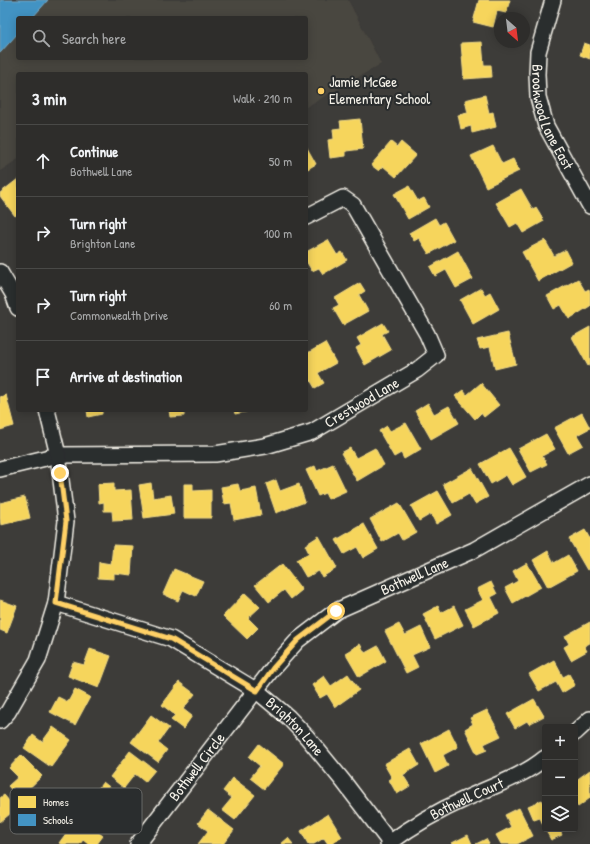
<!DOCTYPE html>
<meta charset="utf-8">
<style>
:root{--surface:#2e2d2b;--page:#363533;--text:#f1f3f6;--muted:#a7a8a9;--line:#494947}
body{margin:0;font-family:"Patrick Hand",sans-serif;background:var(--page);color:var(--text)}
.controls{position:absolute;right:12px;bottom:12px;display:grid;overflow:hidden;border-radius:4px;box-shadow:0 2px 10px #0003}
.controls button{width:36px;height:36px;display:grid;place-items:center;padding:0;border:0;border-bottom:1px solid var(--line);background:var(--surface);color:var(--text);font:20px sans-serif}
.compass{position:absolute;left:494px;top:12px;width:36px;height:36px;border-radius:50%;background:var(--surface);box-shadow:0 2px 10px #0003;rotate:152deg}
.stop{position:absolute;width:12px;height:12px;margin:-9px;border:3px solid #ffd166;border-radius:50%;background:#fff}
.stop.end{background:#ffd166;border-color:#fff;box-shadow:0 1px 4px #0008}
.list{margin:0;padding:0;list-style:none}
h2{display:flex;justify-content:space-between;align-items:center;height:52px;margin:0;padding:0 16px;font-size:17px}
h2 small{font-size:13px;font-weight:400;color:var(--muted)}
.list li{display:grid;grid-template-columns:26px 1fr auto;gap:12px;align-items:center;box-sizing:border-box;height:72px;padding:0 16px;border-top:1px solid var(--line)}
.list b{display:block;font-size:15px;white-space:nowrap}
.list p{margin:0;font-size:13px;white-space:nowrap;color:var(--muted)}
.list em{font-size:13px;font-style:normal;color:var(--muted)}
.icon{flex:none;width:22px;height:22px;fill:none;stroke:currentColor;stroke-width:2;stroke-linecap:round;stroke-linejoin:round}
.map{position:relative;flex:none;width:590px;height:844px;overflow:hidden}
.search{position:absolute;background:var(--surface);box-shadow:0 2px 10px #0003;left:16px;top:16px;width:292px;height:44px;display:flex;align-items:center;gap:10px;box-sizing:border-box;padding:0 14px;border-radius:4px;color:var(--muted);font-size:15px}
.panel{position:absolute;background:var(--surface);box-shadow:0 2px 10px #0003;left:16px;top:72px;width:292px;height:340px;border-radius:4px}
.map>svg:first-child{display:block}
.built{fill:#4a4740;fill-rule:evenodd}
.homes{fill:#f6d55c;stroke:#f5dd86}
.schools{fill:#4393c3;stroke:#78afce}
.lines{fill:none;stroke-linecap:round;stroke-linejoin:round}
.minor-casing{stroke:#f4f1e8;stroke-width:18}
.minor{stroke:#2a2d2e;stroke-width:15}
.route{stroke:#ffd166;stroke-width:5}
.poi-dot{fill:#ffd166;stroke:#2a2d2e;stroke-width:1.5}
.labels{text-anchor:middle;stroke-width:4;stroke-linejoin:round;paint-order:stroke}
.poi-label{font-size:15px;fill:#f4f1e8;stroke:#2a2d2e;text-anchor:start}
.street-label{font-size:15px;fill:#f4f1e8;stroke:#2a2d2e}
.key{fill:#2a2d2e;stroke:#676866;stroke-width:1}
.key-label{font-size:11px;fill:#f4f1e8}
</style>
<div class="map">
<svg width="590" height="844" viewBox="0 0 590 844">
<rect width="100%" height="100%" fill="#3d3c39"/>
<filter id="ink" filterUnits="userSpaceOnUse"><feTurbulence type="fractalNoise" baseFrequency=".025" numOctaves="2"/><feDisplacementMap in="SourceGraphic" scale="8" xChannelSelector="R" yChannelSelector="G"/><feConvolveMatrix kernelMatrix="1 2 1 2 8 2 1 2 1" color-interpolation-filters="sRGB"/></filter>
<g filter="url(#ink)">
<path class="built" d="M 0,0 L 348,0 L 381,64 L 306,107 L 306,74 L 18,74 L 18,159 L 0,171 ZM 18,18 L 306,18 L 306,58 L 18,58 Z"/>
<g class="homes">
<path d="M 479,0 L 510,0 L 506,13 L 497,11 L 493,27 L 473,22 Z"/>
<path d="M 482,42 L 484,65 L 491,65 L 492,77 L 464,79 L 461,43 Z"/>
<path d="M 584,43 L 590,45 L 590,59 L 580,55 Z"/>
<path d="M 485,95 L 489,113 L 493,112 L 496,127 L 472,133 L 471,126 L 461,129 L 458,115 L 468,113 L 465,100 Z"/>
<path d="M 360,119 L 363,149 L 346,151 L 346,156 L 330,158 L 328,140 L 334,139 L 333,129 L 341,128 L 340,121 Z"/>
<path d="M 391,142 L 397,147 L 401,142 L 416,155 L 396,177 L 383,166 L 379,171 L 371,165 Z"/>
<path d="M 306,146 L 316,164 L 306,170 Z"/>
<path d="M 493,146 L 502,164 L 513,159 L 519,171 L 486,187 L 471,156 Z"/>
<path d="M 18,179 L 18,214 L 15,216 L 0,196 L 0,193 Z"/>
<path d="M 409,186 L 418,201 L 424,198 L 429,207 L 408,219 L 394,194 Z"/>
<path d="M 521,189 L 533,210 L 536,208 L 544,221 L 523,233 L 517,223 L 510,227 L 496,203 Z"/>
<path d="M 435,218 L 439,225 L 444,222 L 454,240 L 429,254 L 419,238 L 414,241 L 409,233 Z"/>
<path d="M 328,240 L 337,255 L 342,252 L 347,260 L 323,274 L 319,268 L 312,271 L 306,261 L 306,252 Z"/>
<path d="M 545,240 L 554,256 L 566,250 L 572,262 L 538,281 L 522,252 Z"/>
<path d="M 458,251 L 473,279 L 456,288 L 446,270 L 435,276 L 430,267 Z"/>
<path d="M 578,279 L 585,291 L 589,289 L 590,292 L 590,306 L 569,319 L 561,305 L 554,309 L 547,296 Z"/>
<path d="M 360,283 L 365,291 L 359,295 L 368,311 L 343,325 L 333,308 L 339,305 L 335,298 Z"/>
<path d="M 481,288 L 485,295 L 490,292 L 499,309 L 473,324 L 460,300 Z"/>
<path d="M 383,323 L 388,331 L 382,334 L 391,350 L 365,365 L 356,348 L 361,345 L 357,338 Z"/>
<path d="M 590,327 L 590,365 L 588,366 L 572,337 Z"/>
<path d="M 508,333 L 516,364 L 495,369 L 490,347 L 480,349 L 477,340 Z"/>
<path d="M 325,343 L 336,363 L 318,373 L 324,383 L 315,388 L 306,373 L 306,354 Z"/>
<path d="M 481,383 L 499,405 L 484,417 L 481,413 L 475,419 L 455,396 L 463,390 L 467,395 Z"/>
<path d="M 6,395 L 14,426 L 0,430 L 0,397 Z"/>
<path d="M 428,403 L 434,414 L 449,406 L 459,423 L 431,439 L 415,411 Z"/>
<path d="M 87,410 L 102,410 L 102,414 L 88,417 Z"/>
<path d="M 169,410 L 199,410 L 184,411 L 184,416 L 170,417 Z"/>
<path d="M 234,410 L 250,410 L 250,411 L 235,414 Z"/>
<path d="M 582,413 L 590,428 L 577,435 L 583,445 L 568,453 L 554,428 Z"/>
<path d="M 406,423 L 421,449 L 404,459 L 401,453 L 394,457 L 379,431 L 387,426 L 390,431 Z"/>
<path d="M 546,434 L 555,449 L 542,456 L 547,464 L 531,472 L 518,449 Z"/>
<path d="M 350,448 L 356,458 L 375,448 L 384,465 L 357,481 L 341,453 Z"/>
<path d="M 509,448 L 526,477 L 512,485 L 506,475 L 491,484 L 480,464 Z"/>
<path d="M 333,464 L 346,491 L 328,499 L 325,493 L 318,496 L 306,470 L 315,466 L 317,471 Z"/>
<path d="M 472,468 L 488,497 L 475,504 L 469,494 L 453,503 L 443,484 Z"/>
<path d="M 276,480 L 280,491 L 299,484 L 305,502 L 276,513 L 266,484 Z"/>
<path d="M 114,483 L 114,491 L 131,490 L 133,520 L 113,521 L 112,511 L 104,511 L 104,502 L 99,503 L 98,484 Z"/>
<path d="M 151,483 L 153,498 L 171,495 L 174,514 L 144,518 L 139,485 Z"/>
<path d="M 184,484 L 193,484 L 193,491 L 211,490 L 211,518 L 184,518 Z"/>
<path d="M 238,484 L 240,491 L 256,488 L 261,515 L 234,520 L 231,503 L 224,504 L 221,487 Z"/>
<path d="M 438,491 L 452,515 L 436,524 L 431,514 L 419,521 L 411,506 Z"/>
<path d="M 25,497 L 30,518 L 1,525 L 0,519 L 0,503 Z"/>
<path d="M 399,503 L 416,532 L 402,540 L 398,533 L 382,542 L 370,519 Z"/>
<path d="M 364,524 L 378,549 L 363,558 L 357,547 L 344,554 L 336,540 Z"/>
<path d="M 585,530 L 590,539 L 590,568 L 587,570 L 569,539 Z"/>
<path d="M 319,536 L 337,568 L 322,577 L 319,571 L 306,577 L 296,560 L 309,553 L 305,545 Z"/>
<path d="M 113,545 L 133,546 L 131,575 L 114,573 L 114,579 L 98,578 L 99,562 L 111,564 Z"/>
<path d="M 548,551 L 554,563 L 568,555 L 577,571 L 548,587 L 533,560 Z"/>
<path d="M 527,563 L 541,587 L 513,603 L 505,588 L 518,581 L 513,571 Z"/>
<path d="M 282,564 L 302,590 L 291,599 L 284,590 L 269,602 L 255,585 Z"/>
<path d="M 174,569 L 203,581 L 196,596 L 183,590 L 178,601 L 163,594 Z"/>
<path d="M 491,582 L 497,594 L 491,597 L 499,613 L 474,626 L 465,609 L 483,600 L 477,589 Z"/>
<path d="M 245,593 L 260,607 L 248,618 L 258,628 L 247,639 L 223,616 Z"/>
<path d="M 0,600 L 17,606 L 7,633 L 0,630 Z"/>
<path d="M 438,606 L 441,613 L 454,606 L 463,625 L 435,639 L 423,614 Z"/>
<path d="M 590,622 L 590,643 L 584,646 L 587,651 L 571,660 L 564,647 L 569,644 L 565,636 Z"/>
<path d="M 399,624 L 405,635 L 421,627 L 430,647 L 412,655 L 418,667 L 406,673 L 385,631 Z"/>
<path d="M 360,644 L 365,653 L 378,646 L 386,661 L 359,677 L 345,653 Z"/>
<path d="M 90,649 L 111,656 L 99,688 L 68,676 L 73,662 L 84,665 Z"/>
<path d="M 554,660 L 563,677 L 569,674 L 575,685 L 562,693 L 556,682 L 539,691 L 529,674 Z"/>
<path d="M 348,674 L 359,690 L 335,707 L 327,694 L 320,698 L 312,685 L 324,676 L 331,686 Z"/>
<path d="M 179,682 L 195,694 L 183,709 L 192,716 L 183,729 L 171,720 L 175,715 L 162,705 Z"/>
<path d="M 75,689 L 90,697 L 75,725 L 50,712 L 58,697 L 68,702 Z"/>
<path d="M 534,699 L 544,716 L 529,724 L 527,721 L 515,728 L 507,714 Z"/>
<path d="M 487,710 L 501,736 L 484,744 L 487,750 L 477,754 L 465,729 L 473,724 L 470,718 Z"/>
<path d="M 151,715 L 169,728 L 158,743 L 167,750 L 158,762 L 131,742 Z"/>
<path d="M 53,727 L 71,740 L 51,767 L 24,748 L 33,735 L 42,742 Z"/>
<path d="M 449,729 L 458,747 L 443,755 L 448,766 L 435,773 L 421,744 Z"/>
<path d="M 259,744 L 284,764 L 264,789 L 250,778 L 260,766 L 249,757 Z"/>
<path d="M 410,749 L 419,765 L 403,775 L 410,786 L 397,794 L 389,780 L 392,778 L 384,764 Z"/>
<path d="M 130,751 L 155,770 L 145,782 L 135,774 L 124,788 L 110,777 Z"/>
<path d="M 21,755 L 42,776 L 19,798 L 8,786 L 18,777 L 9,768 Z"/>
<path d="M 590,770 L 590,798 L 578,807 L 575,803 L 575,781 Z"/>
<path d="M 233,778 L 255,795 L 235,820 L 222,810 L 232,798 L 223,791 Z"/>
<path d="M 103,782 L 127,801 L 118,813 L 108,805 L 97,818 L 83,808 Z"/>
<path d="M 4,795 L 16,809 L 0,822 L 0,798 Z"/>
<path d="M 542,800 L 545,807 L 545,829 L 540,818 L 534,820 L 528,806 Z"/>
<path d="M 519,808 L 533,836 L 517,844 L 501,844 L 496,835 L 511,827 L 505,815 Z"/>
<path d="M 208,810 L 234,830 L 223,844 L 198,844 L 208,831 L 198,823 Z"/>
<path d="M 328,814 L 342,837 L 332,844 L 328,844 L 324,838 L 314,844 L 308,844 L 301,831 Z"/>
<path d="M 78,817 L 103,836 L 97,844 L 88,844 L 83,840 L 80,844 L 61,844 L 59,843 Z"/>
<path d="M 545,829 L 559,829 L 562,835 L 551,840 Z"/>
<path d="M 468,835 L 472,844 L 453,844 L 452,843 Z"/>
<path d="M 288,838 L 293,844 L 281,844 Z"/>
<path d="M 486,839 L 489,844 L 476,844 Z"/>
</g>
<path class="schools" d="M 0,0 L 48,0 L 32,18 L 18,18 L 18,33 L 0,53 Z"/>
<g class="lines">
<g class="minor-casing">
<g id="minor">
<path id="s1" d="M 553,0 L 538,52 L 537,74 L 538,97 L 546,126 L 590,206"/>
<path d="M 0,272 L 13,294 L 18,308"/>
<path id="s2" d="M 0,469 L 58,455 L 215,454 L 265,446 L 312,432 L 417,370 L 436,355 L 427,334 L 353,205 L 343,198 L 306,217"/>
<path id="s3" d="M 56,603 L 171,639 L 257,691 L 288,717 L 307,737 L 343,781 L 391,844"/>
<path d="M 0,721 L 8,712 L 38,660 L 56,603 L 66,521 L 58,455 L 47,410"/>
<path d="M 575,733 L 590,719"/>
<path id="s4" d="M 138,844 L 273,668 L 298,640 L 336,611 L 474,550 L 590,484"/>
<path id="s5" d="M 388,844 C 412,826 438,811 465,799 C 492,786 522,777 545,758"/>
</g>
</g>
<use href="#minor" class="minor"/>
</g>
</g>
<g class="lines" filter="url(#ink)">
<path class="route" d="M 60,473 L 66,521 L 56,603 L 171,639 L 257,691 L 273,668 L 298,640 L 336,611"/>
</g>
<circle class="poi-dot" cx="321" cy="91" r="4"/>
<g class="labels">
<g class="poi-label">
<text x="329" y="87">Jamie McGee<tspan x="329" dy="17">Elementary School</tspan></text>
</g>
<g class="street-label">
<text dy="5" stroke="none"><textPath href="#s1" startOffset="122">Brookwood Lane East</textPath></text>
<text dy="5" stroke="none"><textPath href="#s2" startOffset="374">Crestwood Lane</textPath></text>
<text dy="5" stroke="none"><textPath href="#s4" startOffset="393">Bothwell Lane</textPath></text>
<text dy="5" stroke="none"><textPath href="#s3" startOffset="273">Brighton Lane</textPath></text>
<text dy="5" stroke="none"><textPath href="#s4" startOffset="97">Bothwell Circle</textPath></text>
<text dy="5" stroke="none"><textPath href="#s5" startOffset="91">Bothwell Court</textPath></text>
</g>
</g>
<rect x="10" y="788" width="132" height="46" rx="6" class="key"/>
<rect x="18" y="796" width="18" height="12" fill="#f6d55c"/>
<rect x="18" y="814" width="18" height="12" fill="#4393c3"/>
<g class="key-label">
<text x="43" y="806">Homes</text>
<text x="43" y="824">Schools</text>
</g>
</svg>
<div class="controls">
<button>+</button>
<button>−</button>
<button><svg class="icon" aria-label="layers" viewBox="0 0 24 24"><path d="M12 4l9 5-9 5-9-5zM3 14l9 5 9-5"/></svg></button>
</div>
<svg class="compass" viewBox="-18 -18 36 36"><path d="M0-13l5 13h-10z" fill="#e53935"/><path d="M0 13l5-13h-10z" fill="#a7a8a9"/></svg>
<div class="stop" style="left:336px;top:611px"></div>
<div class="stop end" style="left:60px;top:473px"></div>
<div class="search"><svg class="icon" aria-label="search" viewBox="0 0 24 24"><circle cx="10" cy="10" r="6"/><path d="M15 15l6 6"/></svg>Search here</div>
<section class="panel">
<h2>3 min<small>Walk · 210 m</small></h2>
<ul class="list">
<li><svg class="icon" aria-label="ahead" viewBox="0 0 24 24"><path d="M12 20V5M6 11l6-6 6 6"/></svg><div><b>Continue</b><p>Bothwell Lane</p></div><em>50 m</em></li>
<li><svg class="icon" aria-label="right" viewBox="0 0 24 24"><path d="M7 20v-9h11M14 6l5 5-5 5"/></svg><div><b>Turn right</b><p>Brighton Lane</p></div><em>100 m</em></li>
<li><svg class="icon" aria-label="right" viewBox="0 0 24 24"><path d="M7 20v-9h11M14 6l5 5-5 5"/></svg><div><b>Turn right</b><p>Commonwealth Drive</p></div><em>60 m</em></li>
<li><svg class="icon" aria-label="arrive" viewBox="0 0 24 24"><path d="M6 21V4h12l-3 4 3 4H6"/></svg><div><b>Arrive at destination</b></div></li>
</ul>
</section>
</div>
